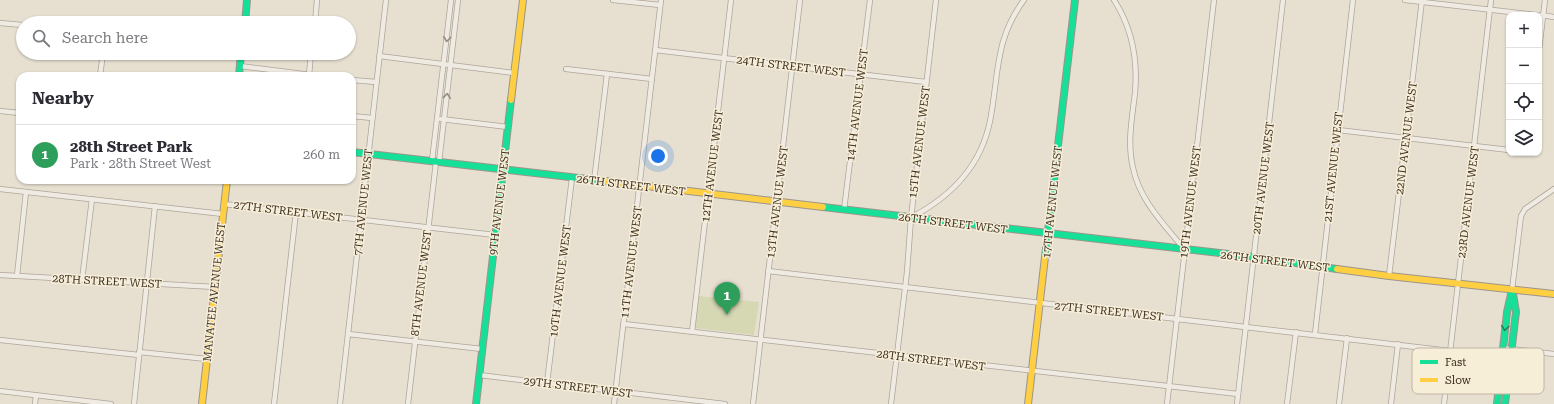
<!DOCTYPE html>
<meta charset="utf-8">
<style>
:root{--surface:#fff;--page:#f7f7f7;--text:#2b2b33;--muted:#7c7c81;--line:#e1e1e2;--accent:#786c5e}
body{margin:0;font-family:"Roboto Serif",serif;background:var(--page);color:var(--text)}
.controls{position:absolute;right:12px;top:12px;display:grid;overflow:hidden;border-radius:8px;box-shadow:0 1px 3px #0004}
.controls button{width:36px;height:36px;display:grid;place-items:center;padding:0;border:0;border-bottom:1px solid var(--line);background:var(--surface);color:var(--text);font:20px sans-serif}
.you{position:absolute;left:658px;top:156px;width:14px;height:14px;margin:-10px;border:3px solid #fff;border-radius:50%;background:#1a73e8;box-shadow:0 0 0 6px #1a73e833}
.badge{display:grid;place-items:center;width:26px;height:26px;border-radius:50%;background:var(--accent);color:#fff;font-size:13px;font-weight:700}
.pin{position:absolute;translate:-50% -33px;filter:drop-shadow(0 1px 2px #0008)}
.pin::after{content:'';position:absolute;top:21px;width:14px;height:12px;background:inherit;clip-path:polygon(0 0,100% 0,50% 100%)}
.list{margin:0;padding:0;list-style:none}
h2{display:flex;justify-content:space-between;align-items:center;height:52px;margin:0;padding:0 16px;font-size:17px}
h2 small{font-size:13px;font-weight:400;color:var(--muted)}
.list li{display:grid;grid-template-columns:26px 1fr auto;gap:12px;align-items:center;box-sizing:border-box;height:60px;padding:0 16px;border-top:1px solid var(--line)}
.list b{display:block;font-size:15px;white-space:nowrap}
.list p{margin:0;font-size:13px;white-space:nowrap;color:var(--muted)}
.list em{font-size:13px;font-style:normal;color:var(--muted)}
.icon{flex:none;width:22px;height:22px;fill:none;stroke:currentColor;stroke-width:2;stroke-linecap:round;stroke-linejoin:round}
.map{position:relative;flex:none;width:1554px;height:404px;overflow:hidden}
.search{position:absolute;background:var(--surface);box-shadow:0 1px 3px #0004;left:16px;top:16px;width:340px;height:44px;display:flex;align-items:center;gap:10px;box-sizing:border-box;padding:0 14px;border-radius:22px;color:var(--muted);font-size:15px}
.panel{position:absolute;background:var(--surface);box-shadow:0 1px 3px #0004;left:16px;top:72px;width:340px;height:112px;border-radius:12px}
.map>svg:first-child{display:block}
.green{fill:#d6d7b3}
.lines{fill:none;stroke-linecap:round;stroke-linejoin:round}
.street-casing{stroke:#ada599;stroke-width:6}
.fast-casing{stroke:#9c958a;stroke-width:8}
.slow-casing{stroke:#9c958a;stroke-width:8}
.street{stroke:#efebe3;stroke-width:4.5}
.fast{stroke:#16e098;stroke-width:6}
.slow{stroke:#ffcf43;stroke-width:6}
.oneway{stroke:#968c82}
.oneway2{stroke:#2b7e56}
.labels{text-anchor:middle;stroke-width:3;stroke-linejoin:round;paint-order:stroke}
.street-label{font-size:11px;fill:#3d2e20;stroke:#f7eed8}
.key{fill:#f7eed8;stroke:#bfb4a1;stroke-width:1}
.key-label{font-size:11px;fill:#3d2e20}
</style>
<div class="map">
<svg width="1554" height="404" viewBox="0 0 1554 404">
<rect width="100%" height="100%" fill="#e7e0d1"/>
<path class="green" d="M 699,296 L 759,302 L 754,335 L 695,328 Z"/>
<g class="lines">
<g class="street-casing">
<g id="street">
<path d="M 613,0 L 660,5"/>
<path d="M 1114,0 C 1132,28 1138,60 1135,93 C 1132,118 1127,143 1133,168 C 1140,201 1164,224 1184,249"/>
<path d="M 1405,0 L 1536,15"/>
<path d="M 1541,15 L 1554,17"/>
<path d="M 0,23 L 23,25"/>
<path d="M 315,23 L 317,0"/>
<path d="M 655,50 L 926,82"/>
<path d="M 1539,50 L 1545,0"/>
<path d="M 379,56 L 514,73"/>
<path d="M 240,66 L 319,76"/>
<path d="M 566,69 L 652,79"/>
<path d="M 309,75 L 311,53"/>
<path d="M 100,76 L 103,53"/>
<path d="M 352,80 L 376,82"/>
<path d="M 0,111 L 20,113"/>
<path d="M 352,116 L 372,118"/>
<path d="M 441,119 L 508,127"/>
<path d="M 1338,130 L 1509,150"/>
<path d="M 432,161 L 451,0"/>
<path d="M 439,162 L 458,0"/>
<path d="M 594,181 L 607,74"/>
<path d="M 0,189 L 223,214"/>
<path d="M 224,204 L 495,235"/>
<path d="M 844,210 L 870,0"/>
<path d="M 912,217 C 950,197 981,166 990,121 C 999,76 994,40 1024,0"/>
<path d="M 768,271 L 1450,351"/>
<path d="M 0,275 L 215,287"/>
<path d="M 17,276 L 26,192"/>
<path d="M 1389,276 L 1422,0"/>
<path d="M 82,280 L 92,199"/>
<path d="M 1512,290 L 1521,216 L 1525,209 L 1554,189"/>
<path d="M 624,324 L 1238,394"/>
<path d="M 692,332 L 731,0"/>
<path d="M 348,334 L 482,349"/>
<path d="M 1315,334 L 1353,0"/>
<path d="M 0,340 L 139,355"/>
<path d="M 1503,348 L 1554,354"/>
<path d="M 139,352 L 207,359"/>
<path d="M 479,375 L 725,404"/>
<path d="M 547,383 L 572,178"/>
<path d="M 0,391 L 111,404"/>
<path d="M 35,404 L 36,395"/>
<path d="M 134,404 L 155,206"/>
<path d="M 274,404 L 296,212"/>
<path d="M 340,404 L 386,0"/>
<path d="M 408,404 L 436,162"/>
<path d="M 614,404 L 661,0"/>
<path d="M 753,404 L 800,0"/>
<path d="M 891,404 L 907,272 L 911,218 L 936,0"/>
<path d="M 1167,404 L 1214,0"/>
<path d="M 1237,404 L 1283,0"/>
<path d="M 1287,404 L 1296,332"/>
<path d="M 1339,404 L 1347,338"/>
<path d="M 1391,404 L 1398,344"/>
<path d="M 1444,404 L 1491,0"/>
</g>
</g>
<g class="fast-casing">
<g id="fast">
<path d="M 245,23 L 247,0"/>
<path d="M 239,76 L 241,53"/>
<path d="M 352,152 L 605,181"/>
<path d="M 823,207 L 1254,257 L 1337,269"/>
<path d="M 1045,257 L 1075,0"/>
<path d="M 476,404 L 511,100"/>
<path d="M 1497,404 L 1507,312 L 1512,290"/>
<path d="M 1505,404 L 1516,312 L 1513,294"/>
</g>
</g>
<g class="slow-casing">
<g id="slow">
<path d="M 511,100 L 523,0"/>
<path d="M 605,181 L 823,207"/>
<path d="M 1337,269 L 1389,276 L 1554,294"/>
<path d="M 202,404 L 227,180"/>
<path d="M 1028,404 L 1045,257"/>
</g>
</g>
<use href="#street" class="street"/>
<use href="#fast" class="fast"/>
<use href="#slow" class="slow"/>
</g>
<defs><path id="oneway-chevron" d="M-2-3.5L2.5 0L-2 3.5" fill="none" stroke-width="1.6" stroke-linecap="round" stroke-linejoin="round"/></defs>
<g class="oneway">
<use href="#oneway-chevron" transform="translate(447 39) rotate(97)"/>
<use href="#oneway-chevron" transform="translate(447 96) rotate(-84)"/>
</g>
<use class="oneway2" href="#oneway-chevron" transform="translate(1505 328) rotate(97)"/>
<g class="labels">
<g class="street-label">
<text transform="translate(791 66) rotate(7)" y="4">24TH STREET WEST</text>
<text transform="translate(857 105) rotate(-83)" y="4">14TH AVENUE WEST</text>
<text transform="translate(1406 138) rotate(-83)" y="4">22ND AVENUE WEST</text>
<text transform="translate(919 142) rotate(-83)" y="4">15TH AVENUE WEST</text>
<text transform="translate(712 166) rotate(-83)" y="4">12TH AVENUE WEST</text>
<text transform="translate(1333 167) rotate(-84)" y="4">21ST AVENUE WEST</text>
<text transform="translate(1263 178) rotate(-83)" y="4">20TH AVENUE WEST</text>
<text transform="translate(631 185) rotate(7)" y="4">26TH STREET WEST</text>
<text transform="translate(363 202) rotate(-84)" y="4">7TH AVENUE WEST</text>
<text transform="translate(499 202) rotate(-83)" y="4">9TH AVENUE WEST</text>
<text transform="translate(777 202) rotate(-83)" y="4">13TH AVENUE WEST</text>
<text transform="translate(1052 202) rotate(-84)" y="4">17TH AVENUE WEST</text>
<text transform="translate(1190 202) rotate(-83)" y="4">19TH AVENUE WEST</text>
<text transform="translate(1468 202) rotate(-83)" y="4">23RD AVENUE WEST</text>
<text transform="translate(288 211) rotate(7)" y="4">27TH STREET WEST</text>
<text transform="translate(953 223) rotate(7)" y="4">26TH STREET WEST</text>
<text transform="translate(1275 261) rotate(7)" y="4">26TH STREET WEST</text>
<text transform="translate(631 262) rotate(-83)" y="4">11TH AVENUE WEST</text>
<text transform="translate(107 281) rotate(3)" y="4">28TH STREET WEST</text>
<text transform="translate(560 281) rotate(-83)" y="4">10TH AVENUE WEST</text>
<text transform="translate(421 283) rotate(-83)" y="4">8TH AVENUE WEST</text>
<text transform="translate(214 292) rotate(-84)" y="4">MANATEE AVENUE WEST</text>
<text transform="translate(1109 311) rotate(6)" y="4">27TH STREET WEST</text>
<text transform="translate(931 360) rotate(7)" y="4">28TH STREET WEST</text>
<text transform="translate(578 387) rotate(7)" y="4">29TH STREET WEST</text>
</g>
</g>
<rect x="1412" y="348" width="132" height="46" rx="6" class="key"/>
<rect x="1420" y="360" width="18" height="4" fill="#16e098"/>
<rect x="1420" y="378" width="18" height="4" fill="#ffcf43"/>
<g class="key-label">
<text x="1445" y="366">Fast</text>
<text x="1445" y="384">Slow</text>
</g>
</svg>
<div class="controls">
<button>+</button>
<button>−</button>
<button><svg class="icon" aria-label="locate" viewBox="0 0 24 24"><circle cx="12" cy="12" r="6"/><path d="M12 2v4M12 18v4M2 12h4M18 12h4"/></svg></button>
<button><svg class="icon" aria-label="layers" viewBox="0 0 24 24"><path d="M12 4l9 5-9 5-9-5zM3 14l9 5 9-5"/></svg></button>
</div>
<div class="you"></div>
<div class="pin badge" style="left:727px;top:315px;background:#2e9e5b">1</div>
<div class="search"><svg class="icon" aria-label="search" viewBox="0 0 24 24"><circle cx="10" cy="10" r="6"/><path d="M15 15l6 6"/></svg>Search here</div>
<section class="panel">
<h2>Nearby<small></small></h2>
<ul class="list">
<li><span class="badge" style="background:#2e9e5b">1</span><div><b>28th Street Park</b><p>Park · 28th Street West</p></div><em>260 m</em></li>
</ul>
</section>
</div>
